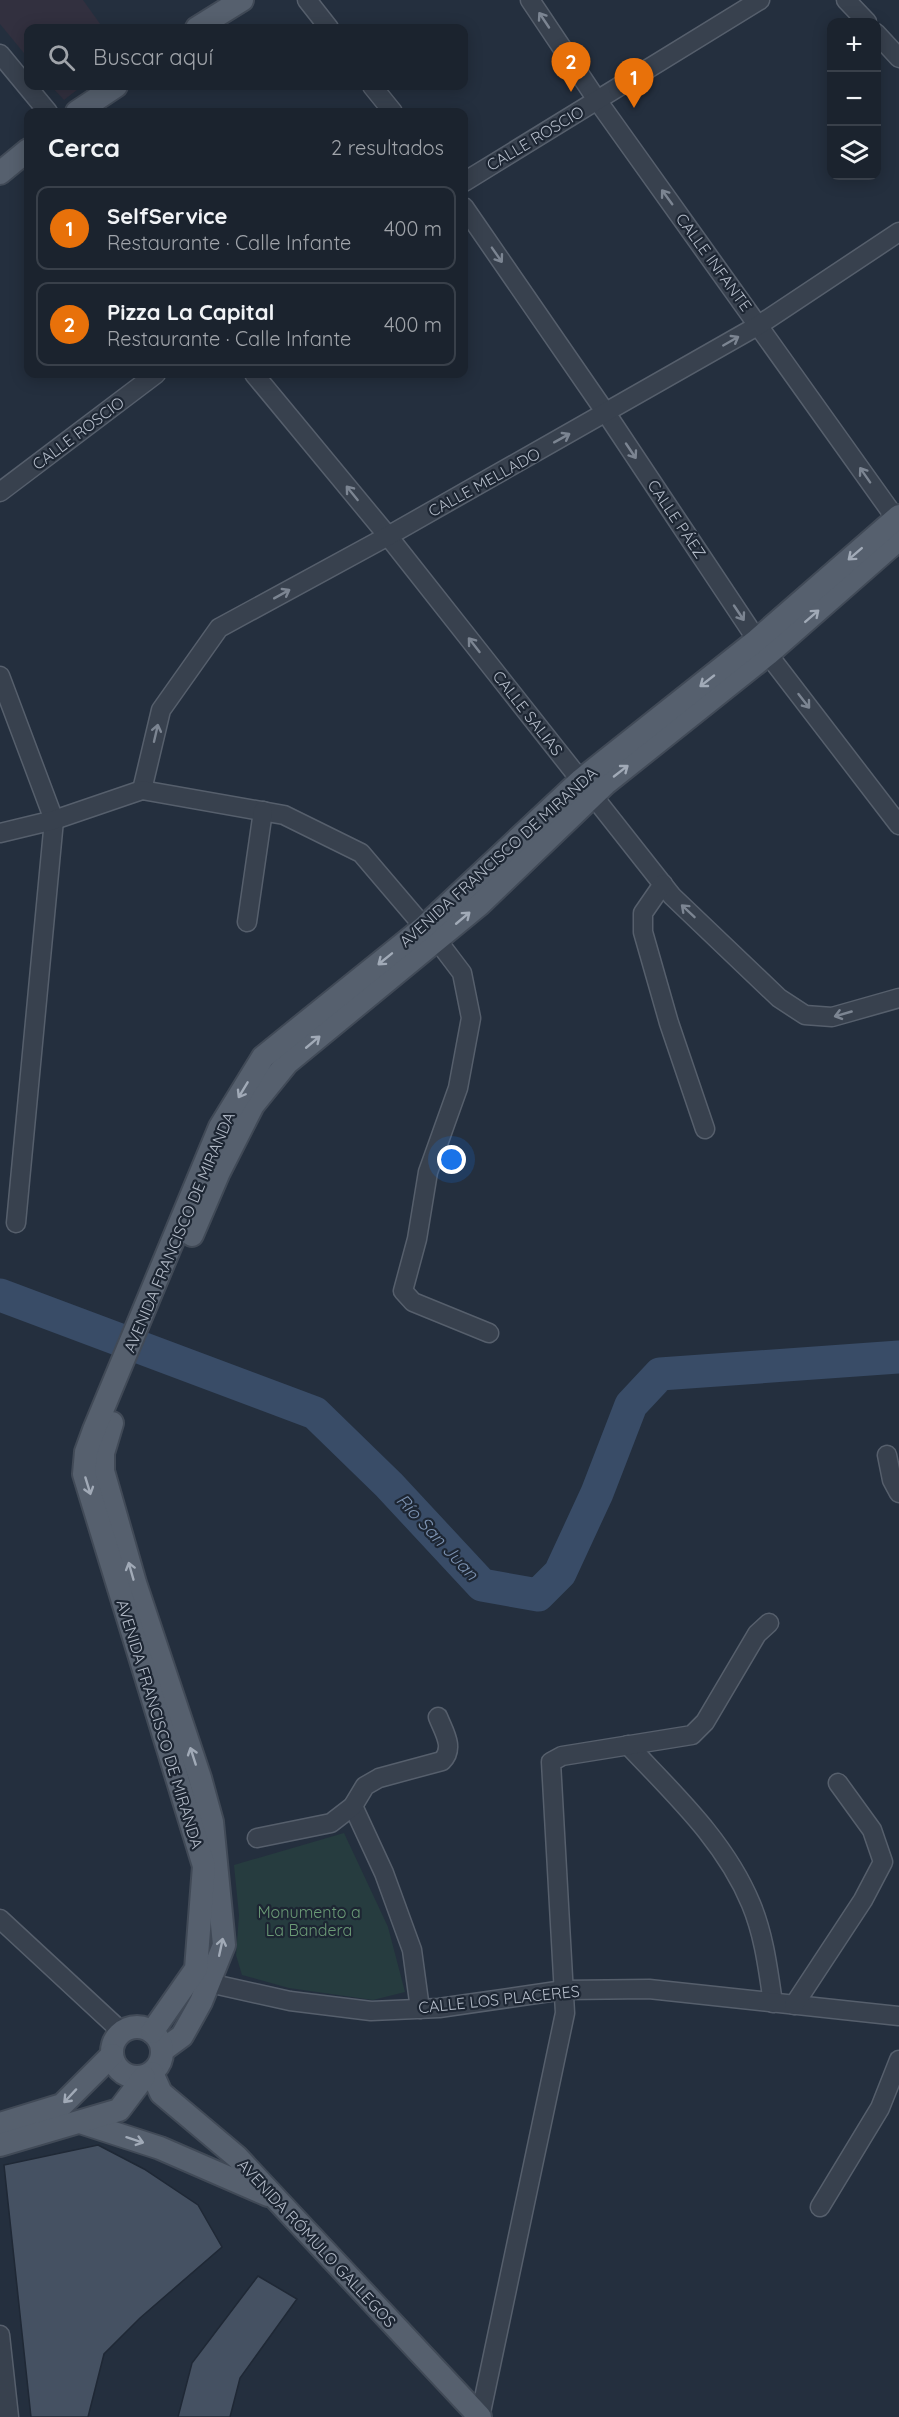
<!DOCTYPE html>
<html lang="es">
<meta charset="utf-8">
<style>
:root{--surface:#1b232e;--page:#242b36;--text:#f1f3f6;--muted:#a0a4aa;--line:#39404a;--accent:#1a73e8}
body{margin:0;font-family:Quicksand,sans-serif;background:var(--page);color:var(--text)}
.controls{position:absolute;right:18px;top:18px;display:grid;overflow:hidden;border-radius:12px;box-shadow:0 3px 15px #0003}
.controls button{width:54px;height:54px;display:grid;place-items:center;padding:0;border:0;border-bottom:2px solid var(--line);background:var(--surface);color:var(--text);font:30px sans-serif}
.you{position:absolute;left:452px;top:1160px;width:21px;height:21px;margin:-15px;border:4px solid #fff;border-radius:50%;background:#1a73e8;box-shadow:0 0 0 9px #1a73e833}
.badge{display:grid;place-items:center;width:39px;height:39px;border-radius:50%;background:var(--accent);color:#fff;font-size:20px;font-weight:700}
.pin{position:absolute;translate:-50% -50px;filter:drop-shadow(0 2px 3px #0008)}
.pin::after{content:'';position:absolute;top:32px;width:21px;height:18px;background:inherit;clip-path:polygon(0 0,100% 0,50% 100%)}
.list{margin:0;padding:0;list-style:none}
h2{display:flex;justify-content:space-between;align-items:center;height:78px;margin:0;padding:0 24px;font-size:26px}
h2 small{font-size:20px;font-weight:400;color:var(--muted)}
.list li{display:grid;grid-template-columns:39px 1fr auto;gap:18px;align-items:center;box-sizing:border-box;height:84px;margin:0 12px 12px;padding:0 12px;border:2px solid var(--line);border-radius:12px}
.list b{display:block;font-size:22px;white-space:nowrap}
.list p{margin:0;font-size:20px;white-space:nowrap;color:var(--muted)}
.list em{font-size:20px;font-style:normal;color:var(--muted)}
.icon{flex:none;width:33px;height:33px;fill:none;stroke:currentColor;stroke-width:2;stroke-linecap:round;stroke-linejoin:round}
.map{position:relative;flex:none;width:899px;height:2417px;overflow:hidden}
.search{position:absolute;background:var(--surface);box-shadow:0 3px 15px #0003;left:24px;top:24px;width:444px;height:66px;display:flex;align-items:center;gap:15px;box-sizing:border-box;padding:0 21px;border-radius:12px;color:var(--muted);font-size:22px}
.panel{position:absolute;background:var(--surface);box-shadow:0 3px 15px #0003;left:24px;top:108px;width:444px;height:270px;border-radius:12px}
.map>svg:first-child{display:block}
.medical{fill:#32303f}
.green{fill:#263c3f}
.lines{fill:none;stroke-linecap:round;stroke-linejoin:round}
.river{stroke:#394c67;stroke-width:33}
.building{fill:#455162;stroke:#1f2835;stroke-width:1.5}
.minor-casing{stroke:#565f6c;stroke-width:21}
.major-casing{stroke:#414a57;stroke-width:26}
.minor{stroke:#38414e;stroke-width:18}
.major{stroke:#56606e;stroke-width:22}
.oneway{stroke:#7c8592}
.oneway2{stroke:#a1aab7}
.labels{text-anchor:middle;stroke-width:4.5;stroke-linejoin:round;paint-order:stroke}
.street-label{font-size:16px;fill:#b4bcc9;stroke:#1d2633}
.park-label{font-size:16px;fill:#6b9a76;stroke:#1d2633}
.water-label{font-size:18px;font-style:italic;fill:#7c92b1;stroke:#1d2633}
</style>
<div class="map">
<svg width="899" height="2417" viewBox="0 0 899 2417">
<rect width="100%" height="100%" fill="#242f3e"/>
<g class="medical">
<path d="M 0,0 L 83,0 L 103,28 L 28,28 L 28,58 L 0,24 Z"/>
<path d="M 51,86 L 82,86 L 64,100 Z"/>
</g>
<path class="green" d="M 344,1833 L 388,1927 L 405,1992 L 373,2000 L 289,1988 L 242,1975 L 236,1955 L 239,1915 L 234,1865 Z"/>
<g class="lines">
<path class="river" d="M 0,1295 L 315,1413 L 389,1485 L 482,1585 L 538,1595 L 560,1573 L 597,1493 L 631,1405 L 660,1374 L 899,1357"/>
</g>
<g class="building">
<path d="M 98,2145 L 144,2169 L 198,2205 L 222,2247 L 140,2318 L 104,2354 L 88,2417 L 31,2417 L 4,2165 Z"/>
<path d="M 258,2276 L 297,2299 L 240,2378 L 230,2417 L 178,2417 L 192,2363 Z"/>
</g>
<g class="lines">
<g class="minor-casing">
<g id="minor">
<path d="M 307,0 L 329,28"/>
<path d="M 530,0 L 597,100 L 899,523"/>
<path d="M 846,0 L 867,22"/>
<path d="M 876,33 L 899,58"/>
<path d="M 0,54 L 48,112"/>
<path d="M 372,86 L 393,112"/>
<path d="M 464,182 L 760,0"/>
<path d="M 464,207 L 606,413 L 757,640 L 899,825"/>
<path d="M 254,374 L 388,536 L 672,896 L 779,998 L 805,1015 L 832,1017 L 899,998"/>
<path d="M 0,492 L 156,374"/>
<path d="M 0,676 L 54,820 L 16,1223"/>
<path d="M 142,790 L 161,710 L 219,628 L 388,536 L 759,325 L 899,232"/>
<path d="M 0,833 L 54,820 L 142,790 L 284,815 L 361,853 L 424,927"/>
<path d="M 663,884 L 643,913 L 643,932 L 669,1023 L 705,1129"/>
<path d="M 247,922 L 263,811"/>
<path d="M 437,940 L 462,973 L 471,1018 L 458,1088 L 428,1172 L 417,1239 L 403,1291 L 413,1302 L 489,1333"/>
<path d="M 887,1455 L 892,1480 L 899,1493"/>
<path d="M 628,1745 C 674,1794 725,1841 751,1904 C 764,1935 768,1969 773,2003"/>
<path d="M 353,1806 L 384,1873 L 412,1950 L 420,2009"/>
<path d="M 257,1838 L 331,1823 L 353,1806 L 365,1786 L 379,1778 L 442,1761 C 455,1748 444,1732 438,1717"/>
<path d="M 0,1919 L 122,2032"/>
<path d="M 209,1983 L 290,2001 L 371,2011 L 439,2008 L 564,1990 L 649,1989 L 899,2016"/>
<path d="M 794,2005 L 863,1900 L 883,1862 L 872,1830 L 838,1783"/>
<path d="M 820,2207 L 880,2108 L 899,2060"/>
<path d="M 0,2335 L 9,2417"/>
<path d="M 480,2417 L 565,2013 L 551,1762 L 562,1756 L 692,1735 L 705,1722 L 757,1634 L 769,1623"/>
</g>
</g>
<g class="major-casing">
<g id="major">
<path d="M 197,28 L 242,0"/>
<path d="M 77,112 L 116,86"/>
<path d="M 0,173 L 28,150"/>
<path d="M 192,1235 L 219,1172 L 253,1105 L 287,1063 L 479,905 L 605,784 L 768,654 L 899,539"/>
<path d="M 112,1423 L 103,1453 L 103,1471 L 135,1583 L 200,1778 L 212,1822 L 224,1945 L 201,2002 L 182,2036 L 163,2050"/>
<circle cx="137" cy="2052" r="25"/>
<path d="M 152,2032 L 196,1969 L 204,1866 L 84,1474 L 86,1452 L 94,1430 L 220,1127 L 263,1057 L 424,927 L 581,780 L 757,640 L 899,516"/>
<path d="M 152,2073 L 161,2093 L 237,2157 L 480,2417"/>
<path d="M 80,2122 L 160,2148 L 268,2195"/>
<path d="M 0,2124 L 62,2105 L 112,2055"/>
<path d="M 0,2145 L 119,2110 L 144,2077"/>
</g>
</g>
<use href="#minor" class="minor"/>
<use href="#major" class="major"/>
</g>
<defs><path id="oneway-shaft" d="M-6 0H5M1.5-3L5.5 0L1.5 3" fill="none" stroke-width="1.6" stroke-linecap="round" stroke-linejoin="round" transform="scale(1.5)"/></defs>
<g class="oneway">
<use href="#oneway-shaft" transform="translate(544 20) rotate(-124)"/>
<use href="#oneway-shaft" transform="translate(667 197) rotate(-126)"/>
<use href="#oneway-shaft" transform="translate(497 255) rotate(55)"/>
<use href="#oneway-shaft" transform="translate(731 341) rotate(-30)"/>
<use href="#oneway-shaft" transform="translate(562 438) rotate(-29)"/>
<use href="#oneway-shaft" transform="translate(631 451) rotate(56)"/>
<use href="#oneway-shaft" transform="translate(865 475) rotate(-125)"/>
<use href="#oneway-shaft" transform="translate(352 493) rotate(-129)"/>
<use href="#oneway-shaft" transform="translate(282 594) rotate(-29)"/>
<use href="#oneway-shaft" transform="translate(739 613) rotate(56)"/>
<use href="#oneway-shaft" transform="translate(474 645) rotate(-128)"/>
<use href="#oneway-shaft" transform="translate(804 701) rotate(52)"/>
<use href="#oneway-shaft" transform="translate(156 733) rotate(-77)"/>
<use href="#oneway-shaft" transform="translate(688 911) rotate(-137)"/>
<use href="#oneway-shaft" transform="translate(843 1014) rotate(164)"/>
</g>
<g class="oneway2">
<use href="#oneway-shaft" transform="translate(855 554) rotate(139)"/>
<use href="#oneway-shaft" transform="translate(812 616) rotate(-41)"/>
<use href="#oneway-shaft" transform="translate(707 681) rotate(142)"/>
<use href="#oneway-shaft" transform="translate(621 771) rotate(-38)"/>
<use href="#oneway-shaft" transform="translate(463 918) rotate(-40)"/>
<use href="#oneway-shaft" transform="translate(385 959) rotate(141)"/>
<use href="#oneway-shaft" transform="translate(313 1042) rotate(-40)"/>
<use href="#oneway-shaft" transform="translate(243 1090) rotate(121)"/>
<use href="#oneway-shaft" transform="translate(88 1486) rotate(73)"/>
<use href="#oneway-shaft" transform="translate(131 1571) rotate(-106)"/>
<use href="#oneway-shaft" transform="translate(193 1756) rotate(-108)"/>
<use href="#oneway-shaft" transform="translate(221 1947) rotate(-78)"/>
<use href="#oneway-shaft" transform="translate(70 2096) rotate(133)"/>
<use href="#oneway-shaft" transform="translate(135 2140) rotate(18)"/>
</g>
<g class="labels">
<g class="street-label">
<text transform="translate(535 138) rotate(-31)" y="6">CALLE ROSCIO</text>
<text transform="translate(714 262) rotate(54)" y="6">CALLE INFANTE</text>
<text transform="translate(78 433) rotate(-37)" y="6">CALLE ROSCIO</text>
<text transform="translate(484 482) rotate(-29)" y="6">CALLE MELLADO</text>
<text transform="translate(677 519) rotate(56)" y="6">CALLE PÁEZ</text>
<text transform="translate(528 713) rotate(52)" y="6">CALLE SALIAS</text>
<text transform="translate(498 857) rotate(-42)" y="6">AVENIDA FRANCISCO DE MIRANDA</text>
<text transform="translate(179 1232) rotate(-67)" y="6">AVENIDA FRANCISCO DE MIRANDA</text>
<text transform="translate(160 1724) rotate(73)" y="6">AVENIDA FRANCISCO DE MIRANDA</text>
<text transform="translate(499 1999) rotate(-6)" y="6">CALLE LOS PLACERES</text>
<text transform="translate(317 2243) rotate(47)" y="6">AVENIDA RÓMULO GALLEGOS</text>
</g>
<g class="park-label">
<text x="309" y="1918">Monumento a<tspan x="309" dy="18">La Bandera</tspan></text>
</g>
<g class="water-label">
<text transform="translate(437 1537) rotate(47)" y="6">Río San Juan</text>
</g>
</g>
</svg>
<div class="controls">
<button>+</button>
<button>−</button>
<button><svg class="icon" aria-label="layers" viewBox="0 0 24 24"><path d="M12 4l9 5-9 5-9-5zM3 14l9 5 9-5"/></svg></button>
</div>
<div class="you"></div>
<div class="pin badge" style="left:634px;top:108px;background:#e8710a">1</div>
<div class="pin badge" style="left:571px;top:92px;background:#e8710a">2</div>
<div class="search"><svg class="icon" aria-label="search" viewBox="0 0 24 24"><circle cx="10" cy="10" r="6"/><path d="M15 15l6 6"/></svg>Buscar aquí</div>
<section class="panel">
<h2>Cerca<small>2 resultados</small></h2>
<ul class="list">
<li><span class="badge" style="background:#e8710a">1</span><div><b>SelfService</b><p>Restaurante · Calle Infante</p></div><em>400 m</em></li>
<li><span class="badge" style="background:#e8710a">2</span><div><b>Pizza La Capital</b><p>Restaurante · Calle Infante</p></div><em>400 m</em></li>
</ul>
</section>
</div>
